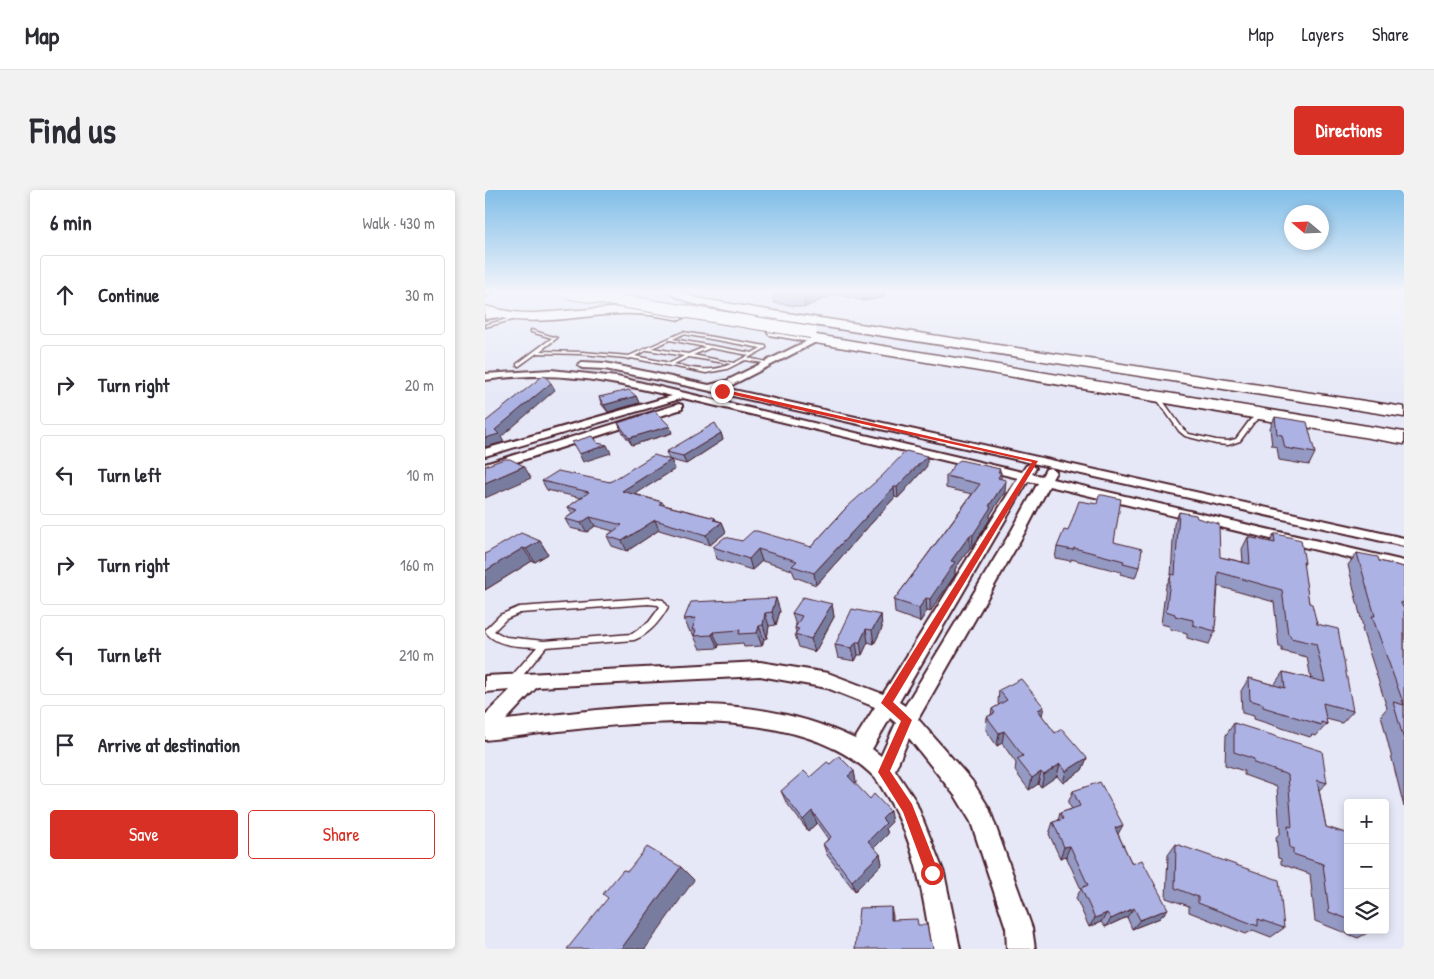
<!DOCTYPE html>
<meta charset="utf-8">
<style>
:root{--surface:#fff;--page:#f2f2f3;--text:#2b2b33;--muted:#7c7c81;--line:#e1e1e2;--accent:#d93025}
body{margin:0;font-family:"Patrick Hand",sans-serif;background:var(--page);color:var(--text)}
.controls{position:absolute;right:15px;bottom:15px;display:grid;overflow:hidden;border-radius:5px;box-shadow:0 2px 8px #0003}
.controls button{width:45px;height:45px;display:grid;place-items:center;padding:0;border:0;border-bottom:1px solid var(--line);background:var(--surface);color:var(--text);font:25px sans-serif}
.compass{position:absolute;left:799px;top:15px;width:45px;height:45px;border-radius:50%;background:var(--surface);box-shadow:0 2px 8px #0003;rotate:289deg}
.stop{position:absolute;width:15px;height:15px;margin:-11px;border:4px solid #d93025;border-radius:50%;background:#fff}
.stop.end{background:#d93025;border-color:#fff;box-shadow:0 1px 5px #0008}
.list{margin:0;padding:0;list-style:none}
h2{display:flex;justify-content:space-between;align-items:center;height:65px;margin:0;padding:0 20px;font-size:21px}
h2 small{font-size:16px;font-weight:400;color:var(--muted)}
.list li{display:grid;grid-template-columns:32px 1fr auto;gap:15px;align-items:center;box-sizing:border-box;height:80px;margin:0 10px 10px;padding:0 10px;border:1px solid var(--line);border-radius:5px}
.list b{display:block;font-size:19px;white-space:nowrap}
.list em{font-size:16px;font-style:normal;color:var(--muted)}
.actions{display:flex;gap:10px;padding:15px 20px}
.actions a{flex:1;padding:11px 0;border:1px solid var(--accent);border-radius:5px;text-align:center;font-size:18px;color:var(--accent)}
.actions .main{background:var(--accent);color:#fff}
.icon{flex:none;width:28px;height:28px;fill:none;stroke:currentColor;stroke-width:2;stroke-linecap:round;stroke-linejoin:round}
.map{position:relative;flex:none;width:919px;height:759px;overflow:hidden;border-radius:5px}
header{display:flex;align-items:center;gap:30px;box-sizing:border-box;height:70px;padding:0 25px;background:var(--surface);border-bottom:1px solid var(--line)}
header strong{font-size:24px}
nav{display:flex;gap:28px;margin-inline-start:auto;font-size:18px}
.intro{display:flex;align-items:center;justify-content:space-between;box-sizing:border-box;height:120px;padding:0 30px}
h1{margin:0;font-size:35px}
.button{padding:12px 22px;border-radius:5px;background:var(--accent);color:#fff;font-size:18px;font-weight:700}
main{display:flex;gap:30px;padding:0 30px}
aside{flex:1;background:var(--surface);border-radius:5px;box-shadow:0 2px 8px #0003}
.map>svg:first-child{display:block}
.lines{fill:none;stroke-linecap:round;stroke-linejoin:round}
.lane-casing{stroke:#4a1f2b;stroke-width:3}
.street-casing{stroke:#4a1f2b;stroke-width:4}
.primary-casing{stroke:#4a1f2b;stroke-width:4}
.highway-casing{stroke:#4a1f2b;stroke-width:3}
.lane{fill:#fff;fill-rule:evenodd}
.street{fill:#fff;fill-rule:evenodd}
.primary{fill:#fff;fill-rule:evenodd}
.highway{fill:#fff;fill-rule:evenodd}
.highway-bridge-casing{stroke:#4a1f2b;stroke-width:14;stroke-linecap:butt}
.highway-bridge{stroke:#fff;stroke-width:12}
.wall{fill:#949ac4;stroke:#4a1f2b}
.shaded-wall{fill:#787da0;stroke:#4a1f2b}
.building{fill:#acb3e4;stroke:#4a1f2b}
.route{fill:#d93025}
</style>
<header>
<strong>Map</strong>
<nav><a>Map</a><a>Layers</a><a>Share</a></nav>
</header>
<div class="intro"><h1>Find us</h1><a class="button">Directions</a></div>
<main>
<aside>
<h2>6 min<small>Walk · 430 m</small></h2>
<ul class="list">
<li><svg class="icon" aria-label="ahead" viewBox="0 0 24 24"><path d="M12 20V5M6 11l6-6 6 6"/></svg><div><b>Continue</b></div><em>30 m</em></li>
<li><svg class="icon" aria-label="right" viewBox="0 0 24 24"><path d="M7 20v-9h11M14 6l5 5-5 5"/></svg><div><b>Turn right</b></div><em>20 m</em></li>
<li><svg class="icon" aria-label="left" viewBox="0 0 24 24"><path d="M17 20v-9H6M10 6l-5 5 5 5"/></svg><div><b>Turn left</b></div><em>10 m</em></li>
<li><svg class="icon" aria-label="right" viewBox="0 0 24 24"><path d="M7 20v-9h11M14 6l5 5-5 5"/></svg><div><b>Turn right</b></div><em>160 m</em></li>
<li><svg class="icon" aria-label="left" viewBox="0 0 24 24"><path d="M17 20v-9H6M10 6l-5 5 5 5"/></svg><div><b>Turn left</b></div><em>210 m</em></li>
<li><svg class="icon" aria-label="arrive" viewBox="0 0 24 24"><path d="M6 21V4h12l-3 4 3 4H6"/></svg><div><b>Arrive at destination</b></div></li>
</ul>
<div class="actions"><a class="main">Save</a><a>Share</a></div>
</aside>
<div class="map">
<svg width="919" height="759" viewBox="0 0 919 759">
<rect width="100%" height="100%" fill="#e6e8f7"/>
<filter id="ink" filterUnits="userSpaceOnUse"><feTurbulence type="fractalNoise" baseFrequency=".02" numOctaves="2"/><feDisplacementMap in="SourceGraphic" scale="10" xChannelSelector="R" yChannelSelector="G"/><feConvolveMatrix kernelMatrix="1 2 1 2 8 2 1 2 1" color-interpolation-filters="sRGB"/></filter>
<g filter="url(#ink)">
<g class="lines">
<g class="lane-casing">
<g id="lane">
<path d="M 34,126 L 35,128 L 0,137 L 0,135 Z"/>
<path d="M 46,140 L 72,148 L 55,161 L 97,162 L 144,166 L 198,142 L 281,156 L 281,158 L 263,168 L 286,173 L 284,174 L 260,170 L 242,179 L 221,183 L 146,168 L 143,169 L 141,168 L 97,164 L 52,163 L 34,176 L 32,176 L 32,174 L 67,148 L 46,142 ZM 198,144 L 276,158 L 267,163 L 188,149 ZM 185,150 L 220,157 L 203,164 L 167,158 ZM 225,158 L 264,165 L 249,173 L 208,165 ZM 163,160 L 199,166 L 185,173 L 150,166 ZM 204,167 L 246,174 C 225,183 210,179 189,174 Z"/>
<path d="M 669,204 L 673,204 L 698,239 L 704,244 L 731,250 L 743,251 L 751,249 L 765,230 L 776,223 L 780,224 L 769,232 L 755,251 L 743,255 L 731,254 L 700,246 L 694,241 L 669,205 Z"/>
<path d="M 163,408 L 178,410 L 183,417 C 175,431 165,444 149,450 L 61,457 L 30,495 L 27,496 L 24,495 L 22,492 L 24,489 L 52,457 C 34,456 11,457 0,441 L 1,439 L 15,425 L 34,417 ZM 163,414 L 173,415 L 175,417 L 164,432 L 147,444 L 59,451 L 21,447 L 9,441 L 21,429 L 35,423 Z"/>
</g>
</g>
<g class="street-casing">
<g id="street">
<path d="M 0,102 L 9,102 L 0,106 Z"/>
<path d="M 330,147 L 333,147 L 333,151 L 247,195 L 235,197 L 919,348 L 919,356 L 203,196 L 120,179 L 97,178 L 93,175 L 97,172 L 120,173 L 224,195 L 241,191 Z"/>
<path d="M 66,180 L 132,187 L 537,282 L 541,276 L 545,274 L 551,278 L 547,284 L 557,286 L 561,279 L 565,278 L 571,282 L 567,289 L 919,371 L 919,381 L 564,296 L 541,340 L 433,529 L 487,591 L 504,618 L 547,738 L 550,759 L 522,759 L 521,738 L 486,632 L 471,607 L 424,548 L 410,580 L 430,610 L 459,683 L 475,759 L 447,759 C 438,706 431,654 403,608 C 399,602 395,594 391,589 C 309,501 107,538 0,550 L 0,525 L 25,500 L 0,502 L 0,486 L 275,472 L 343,483 L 398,504 L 533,288 L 198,208 L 0,266 L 0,259 L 187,206 C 120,190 69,180 0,190 L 0,184 ZM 543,291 L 553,293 L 527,340 L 420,516 L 414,512 ZM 275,486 L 342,498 L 390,517 L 370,549 C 261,495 137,518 21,530 L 52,497 ZM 405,528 L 411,533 L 396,566 L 387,559 Z"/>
<path d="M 194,214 L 197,215 L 197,219 L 0,282 L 0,274 Z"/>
</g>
</g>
<g class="primary-casing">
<path id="primary" d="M 17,121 L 22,124 L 21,126 L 0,129 L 0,123 Z"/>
</g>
<g class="highway-casing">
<g id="highway">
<path d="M 181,102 L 196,102 L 212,108 L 270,118 L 919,217 L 919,227 L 270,126 L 205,113 Z"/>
<path d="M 0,116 C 15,120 29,123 45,123 C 72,123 186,108 201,126 L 195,130 C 175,126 154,123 134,124 C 90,126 43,138 0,124 Z"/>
<path d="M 289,138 L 919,242 L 919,254 L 284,145 L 282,142 Z"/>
</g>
</g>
<use href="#lane" class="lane"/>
<use href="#street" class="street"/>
<use href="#primary" class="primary"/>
<use href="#highway" class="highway"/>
<g class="highway-bridge-casing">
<path id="highway-bridge" d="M 81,102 L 326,142"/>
</g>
<use href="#highway-bridge" class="highway-bridge"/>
</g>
<g class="wall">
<path d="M 290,102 L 400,102 L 400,107 L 378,111 L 350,104 L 320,117 L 289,113 L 287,103 Z"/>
<path d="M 151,206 L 154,213 L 123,222 L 117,215 L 114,207 Z"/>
<path d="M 790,227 L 830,263 L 824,275 L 794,270 L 792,257 L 787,256 L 785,238 Z"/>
<path d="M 133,233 L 187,243 L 147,255 L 136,240 Z"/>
<path d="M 236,243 L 238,250 L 201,274 L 186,270 L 190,279 L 150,304 L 177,312 L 179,315 L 230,328 L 231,330 L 237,332 L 241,342 L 225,355 L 174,340 L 142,361 L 127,356 L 122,346 L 128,341 L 110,336 L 102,342 L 85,338 L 80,329 L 87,324 L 83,317 L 96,308 L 62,300 L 57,291 L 125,292 L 184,269 L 181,262 Z"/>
<path d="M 442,276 L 413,308 L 410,307 L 331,395 L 310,387 L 307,380 L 277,371 L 267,380 L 232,369 L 228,357 L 257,351 L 326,357 L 361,318 Z"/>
<path d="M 515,279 L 515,282 L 516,282 L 516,289 L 520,302 L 505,325 L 505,329 L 487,358 L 485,358 L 470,379 L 470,385 L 445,422 L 442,421 L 435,432 L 410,423 L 409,410 L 487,304 L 461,298 L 461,286 Z"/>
<path d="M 694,322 L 712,328 L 735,367 L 758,372 L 757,359 L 763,347 L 785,352 L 789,344 L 820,373 L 818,376 L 824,413 L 868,521 L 857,533 L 841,529 L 842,534 L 831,546 L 827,545 L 825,547 L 769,529 L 769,526 L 757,523 L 756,501 L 764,488 L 789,495 L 798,482 L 826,489 L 822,467 L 797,461 L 797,457 L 794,457 L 789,412 L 733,396 L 730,441 L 724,454 L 702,448 L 702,443 L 685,439 L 684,436 L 676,434 L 681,396 L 686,386 L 689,334 Z"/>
<path d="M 55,351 L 63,364 L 50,372 L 47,371 L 0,400 L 0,364 Z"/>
<path d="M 629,352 L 654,377 L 650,388 L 635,384 L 636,382 L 586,369 L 586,371 L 570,368 L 572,357 Z"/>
<path d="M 872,363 L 894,371 L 919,377 L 919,617 L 896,525 L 902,518 L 877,439 L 878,437 L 863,375 Z"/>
<path d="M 347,414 L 349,427 L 330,462 L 314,457 L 310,444 L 311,442 L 310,438 L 311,436 L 307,423 Z"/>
<path d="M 295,421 L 291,435 L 284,436 L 282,448 L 279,449 L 277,456 L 259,457 L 258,453 L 234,455 L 233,458 L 215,459 L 207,442 L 205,442 L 199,429 Z"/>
<path d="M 396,425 L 397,438 L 389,454 L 383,452 L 377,465 L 373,465 L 370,471 L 353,468 L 350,455 Z"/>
<path d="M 514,500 L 557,526 L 570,543 L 602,568 L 597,580 L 578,593 L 572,586 L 556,597 L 553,594 L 544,600 L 530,581 L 531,573 L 517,553 L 512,556 L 501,540 L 502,527 L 506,525 L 507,519 L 514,515 L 513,513 Z"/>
<path d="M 749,533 L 842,593 L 834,600 L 841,637 L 863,644 L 863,740 L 888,740 L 873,748 L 830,731 L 825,684 L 796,674 L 796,669 L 793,668 L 791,647 L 795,643 L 792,597 L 759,585 L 759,581 L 740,575 L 741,545 Z"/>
<path d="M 345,574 L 369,581 L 371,593 L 370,594 L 407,632 L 401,638 L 403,644 L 389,658 L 395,664 L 397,674 L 370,701 L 342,665 L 338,654 L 343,649 L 332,633 L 323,641 L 301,612 L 296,601 L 325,587 Z"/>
<path d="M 588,601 L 633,644 L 647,674 L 683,719 L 675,728 L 647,739 L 642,727 L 620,737 L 616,732 L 604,737 L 591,708 L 596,699 L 581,666 L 575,668 L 564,644 L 568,632 L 573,631 L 575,623 L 587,619 L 583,613 Z"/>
<path d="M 691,654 L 799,738 L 786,747 L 768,740 L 761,744 L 704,722 L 704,716 L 681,708 L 683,665 Z"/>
</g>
<g class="shaded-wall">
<path d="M 332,102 L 350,102 L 350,104 L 320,117 L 319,107 Z"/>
<path d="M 378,102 L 400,102 L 400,107 L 378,111 Z"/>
<path d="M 66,193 L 70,200 L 16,247 L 19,252 L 0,257 L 0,248 Z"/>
<path d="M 151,206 L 154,213 L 123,222 L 119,215 Z"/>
<path d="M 185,236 L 187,243 L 147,255 L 144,248 Z"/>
<path d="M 236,243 L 238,250 L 201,274 L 198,266 Z"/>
<path d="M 122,255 L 126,263 L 98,272 L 94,264 Z"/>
<path d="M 442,266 L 442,276 L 413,308 L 412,297 Z"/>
<path d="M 186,270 L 190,279 L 141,310 L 137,301 Z"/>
<path d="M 39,276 L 46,288 L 0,308 L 0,293 Z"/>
<path d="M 521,290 L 520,302 L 505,325 L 505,329 L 487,358 L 488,345 L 504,316 Z"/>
<path d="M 409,297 L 410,307 L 331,395 L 329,383 Z"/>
<path d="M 105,327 L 110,336 L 102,342 L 96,333 Z"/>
<path d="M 230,328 L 233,336 L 237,332 L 241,342 L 225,355 L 221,345 L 228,330 Z"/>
<path d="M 170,330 L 174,340 L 142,361 L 137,351 Z"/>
<path d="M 485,345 L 485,358 L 470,379 L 470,385 L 445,422 L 445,409 L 466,371 Z"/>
<path d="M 55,351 L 63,364 L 50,372 L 41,359 Z"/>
<path d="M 38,358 L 47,371 L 0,400 L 0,381 Z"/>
<path d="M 273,359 L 277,371 L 267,380 L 264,369 Z"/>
<path d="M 291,408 L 295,421 L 291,435 L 287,422 Z"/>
<path d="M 441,408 L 442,421 L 435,432 L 434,418 Z"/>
<path d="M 347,414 L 349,427 L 330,462 L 326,449 Z"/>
<path d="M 280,423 L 284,436 L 282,448 L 278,435 Z"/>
<path d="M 396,425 L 397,438 L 389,454 L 387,440 Z"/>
<path d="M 274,436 L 279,449 L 277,456 L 272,443 Z"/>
<path d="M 381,439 L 383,452 L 377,465 L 375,452 Z"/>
<path d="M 228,442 L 234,455 L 233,458 L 227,445 Z"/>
<path d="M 371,452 L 373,465 L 370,471 L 367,458 Z"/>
<path d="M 559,517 L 556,530 L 553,520 Z"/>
<path d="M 519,541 L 517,553 L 512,556 L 514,543 Z"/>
<path d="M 602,568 L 597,580 L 578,593 L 581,581 Z"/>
<path d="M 575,574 L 572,586 L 556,597 L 559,585 Z"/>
<path d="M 369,581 L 371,593 L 366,598 L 363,586 Z"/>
<path d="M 556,582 L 553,594 L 544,600 L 547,588 Z"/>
<path d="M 327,621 L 332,633 L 323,641 L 318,630 Z"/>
<path d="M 405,621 L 407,632 L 401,638 L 403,644 L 386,661 L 383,651 L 397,629 Z"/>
<path d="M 638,635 L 632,646 L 630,638 Z"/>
<path d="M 585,656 L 581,666 L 575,668 L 579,657 Z"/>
<path d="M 395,664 L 397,674 L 370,701 L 367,691 Z"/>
<path d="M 196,677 L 209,690 L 160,759 L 136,759 Z"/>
<path d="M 406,717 L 408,726 L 408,739 L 406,730 Z"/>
<path d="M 649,718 L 642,727 L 620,737 L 626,729 Z"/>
<path d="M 683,719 L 675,728 L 647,739 L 655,730 Z"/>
<path d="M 622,723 L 616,732 L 604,737 L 610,728 Z"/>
</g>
<g class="building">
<path d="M 290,102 L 332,102 L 319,107 L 287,103 Z"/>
<path d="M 59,185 L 66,193 L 10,240 L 14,244 L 0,248 L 0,232 Z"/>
<path d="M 144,200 L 151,206 L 119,215 L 114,207 Z"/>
<path d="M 170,221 L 185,236 L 144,248 L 133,233 Z"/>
<path d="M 790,227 L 822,232 L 830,263 L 800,258 L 797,245 L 792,244 Z"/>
<path d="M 230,233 L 236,243 L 198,266 L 181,262 Z"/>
<path d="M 107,246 L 112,253 L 122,255 L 94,264 L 87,252 Z"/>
<path d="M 421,261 L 442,266 L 412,297 L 409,297 L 329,383 L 307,376 L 312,371 L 273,359 L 264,369 L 228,357 L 240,347 L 257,351 L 268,341 L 272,341 L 326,357 L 361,318 L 397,286 Z"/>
<path d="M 169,265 L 186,270 L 137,301 L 177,312 L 174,314 L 230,328 L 228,330 L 237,332 L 221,345 L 170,330 L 137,351 L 122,346 L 137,335 L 105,327 L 96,333 L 80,329 L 93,320 L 83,317 L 104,302 L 57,291 L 73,281 L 125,292 Z"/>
<path d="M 19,269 L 25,269 L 39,276 L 0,293 L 0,276 Z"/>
<path d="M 475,270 L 515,279 L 513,282 L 516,282 L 513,288 L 521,290 L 504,316 L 506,317 L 488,345 L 485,345 L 466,371 L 470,372 L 445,409 L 441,408 L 434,418 L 409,410 L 495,294 L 461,286 L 471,273 Z"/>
<path d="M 614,305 L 618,305 L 636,309 L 629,352 L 657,359 L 654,377 L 638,373 L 639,371 L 589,358 L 588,360 L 572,357 L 579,340 L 583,341 L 594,311 L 612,314 Z"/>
<path d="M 694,322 L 711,325 L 712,328 L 734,334 L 735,367 L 765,374 L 763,347 L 790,353 L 789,344 L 792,344 L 816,350 L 820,373 L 818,372 L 824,413 L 827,414 L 832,434 L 853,439 L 868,521 L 838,513 L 842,534 L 836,532 L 836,535 L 778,517 L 778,514 L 765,510 L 764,488 L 800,498 L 798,482 L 840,492 L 831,454 L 806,448 L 805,445 L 803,444 L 797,400 L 733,382 L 730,441 L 708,435 L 708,430 L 690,426 L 690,424 L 681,421 L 686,384 L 690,385 Z"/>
<path d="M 36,343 L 55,351 L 41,359 L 38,358 L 0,381 L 0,364 Z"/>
<path d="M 872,363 L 893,367 L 894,371 L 919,377 L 919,413 L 915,412 L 919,419 L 919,550 L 908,512 L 919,515 L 887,426 L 890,426 Z"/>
<path d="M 318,407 L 347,414 L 326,449 L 310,444 L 314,439 L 310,438 L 317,426 L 307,423 Z"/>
<path d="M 291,408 L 287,422 L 280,423 L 278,435 L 274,436 L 272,443 L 254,444 L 255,440 L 228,442 L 227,445 L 209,446 L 211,440 L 207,440 L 211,428 L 199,429 L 206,412 Z"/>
<path d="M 367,419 L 396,425 L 387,440 L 381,439 L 375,452 L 371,452 L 367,458 L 350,455 Z"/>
<path d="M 536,489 L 559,517 L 553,520 L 570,543 L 577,539 L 602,568 L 581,581 L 575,574 L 559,585 L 556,582 L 547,588 L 532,569 L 538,566 L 519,541 L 514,543 L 502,527 L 510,523 L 507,519 L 522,510 L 514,500 Z"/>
<path d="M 749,533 L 837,561 L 842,593 L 832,590 L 841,637 L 863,644 L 863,729 L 844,722 L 838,674 L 808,664 L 808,658 L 805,658 L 803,636 L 807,637 L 803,585 L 769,573 L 769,569 L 749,562 Z"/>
<path d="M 354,566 L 369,581 L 363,586 L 385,609 L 389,604 L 405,621 L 397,629 L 401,633 L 383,651 L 395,664 L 367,691 L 338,654 L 346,647 L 327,621 L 318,630 L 296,601 L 319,581 L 325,587 L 342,572 L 345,574 Z"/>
<path d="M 615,592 L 638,635 L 630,638 L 647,674 L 657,670 L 683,719 L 655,730 L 649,718 L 626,729 L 622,723 L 610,728 L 596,698 L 603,695 L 585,656 L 579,657 L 568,632 L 578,629 L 575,623 L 595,616 L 588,601 Z"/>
<path d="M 691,654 L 794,690 L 799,738 L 773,729 L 773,736 L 713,713 L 713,707 L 690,698 Z"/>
<path d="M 162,657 L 196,677 L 136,759 L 82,759 L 123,708 L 118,704 L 138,680 L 143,681 Z"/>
<path d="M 406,717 L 406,730 L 432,729 L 433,735 L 442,735 L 445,751 L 447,753 L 448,759 L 370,759 L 374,718 Z"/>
</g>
</g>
<linearGradient id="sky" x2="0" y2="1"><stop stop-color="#81bee8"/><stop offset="0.49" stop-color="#f4f5fb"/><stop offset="1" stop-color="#f4f5fb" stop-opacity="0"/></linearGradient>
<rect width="919" height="208" fill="url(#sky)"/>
<path class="route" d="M 237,199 L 553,271 L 408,512 L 427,530 L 405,581 L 427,614 L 454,683 L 452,687 L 447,689 L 442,687 L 418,622 L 393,582 L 416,531 L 396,513 L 547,272 L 235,202 Z"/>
</svg>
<div class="controls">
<button>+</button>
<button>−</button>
<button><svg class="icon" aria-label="layers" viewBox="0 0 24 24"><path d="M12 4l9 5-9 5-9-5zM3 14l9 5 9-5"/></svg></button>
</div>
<svg class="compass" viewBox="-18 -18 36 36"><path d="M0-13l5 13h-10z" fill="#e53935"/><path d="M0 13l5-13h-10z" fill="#7c7c81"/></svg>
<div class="stop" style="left:447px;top:683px"></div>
<div class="stop end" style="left:237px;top:201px"></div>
</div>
</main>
